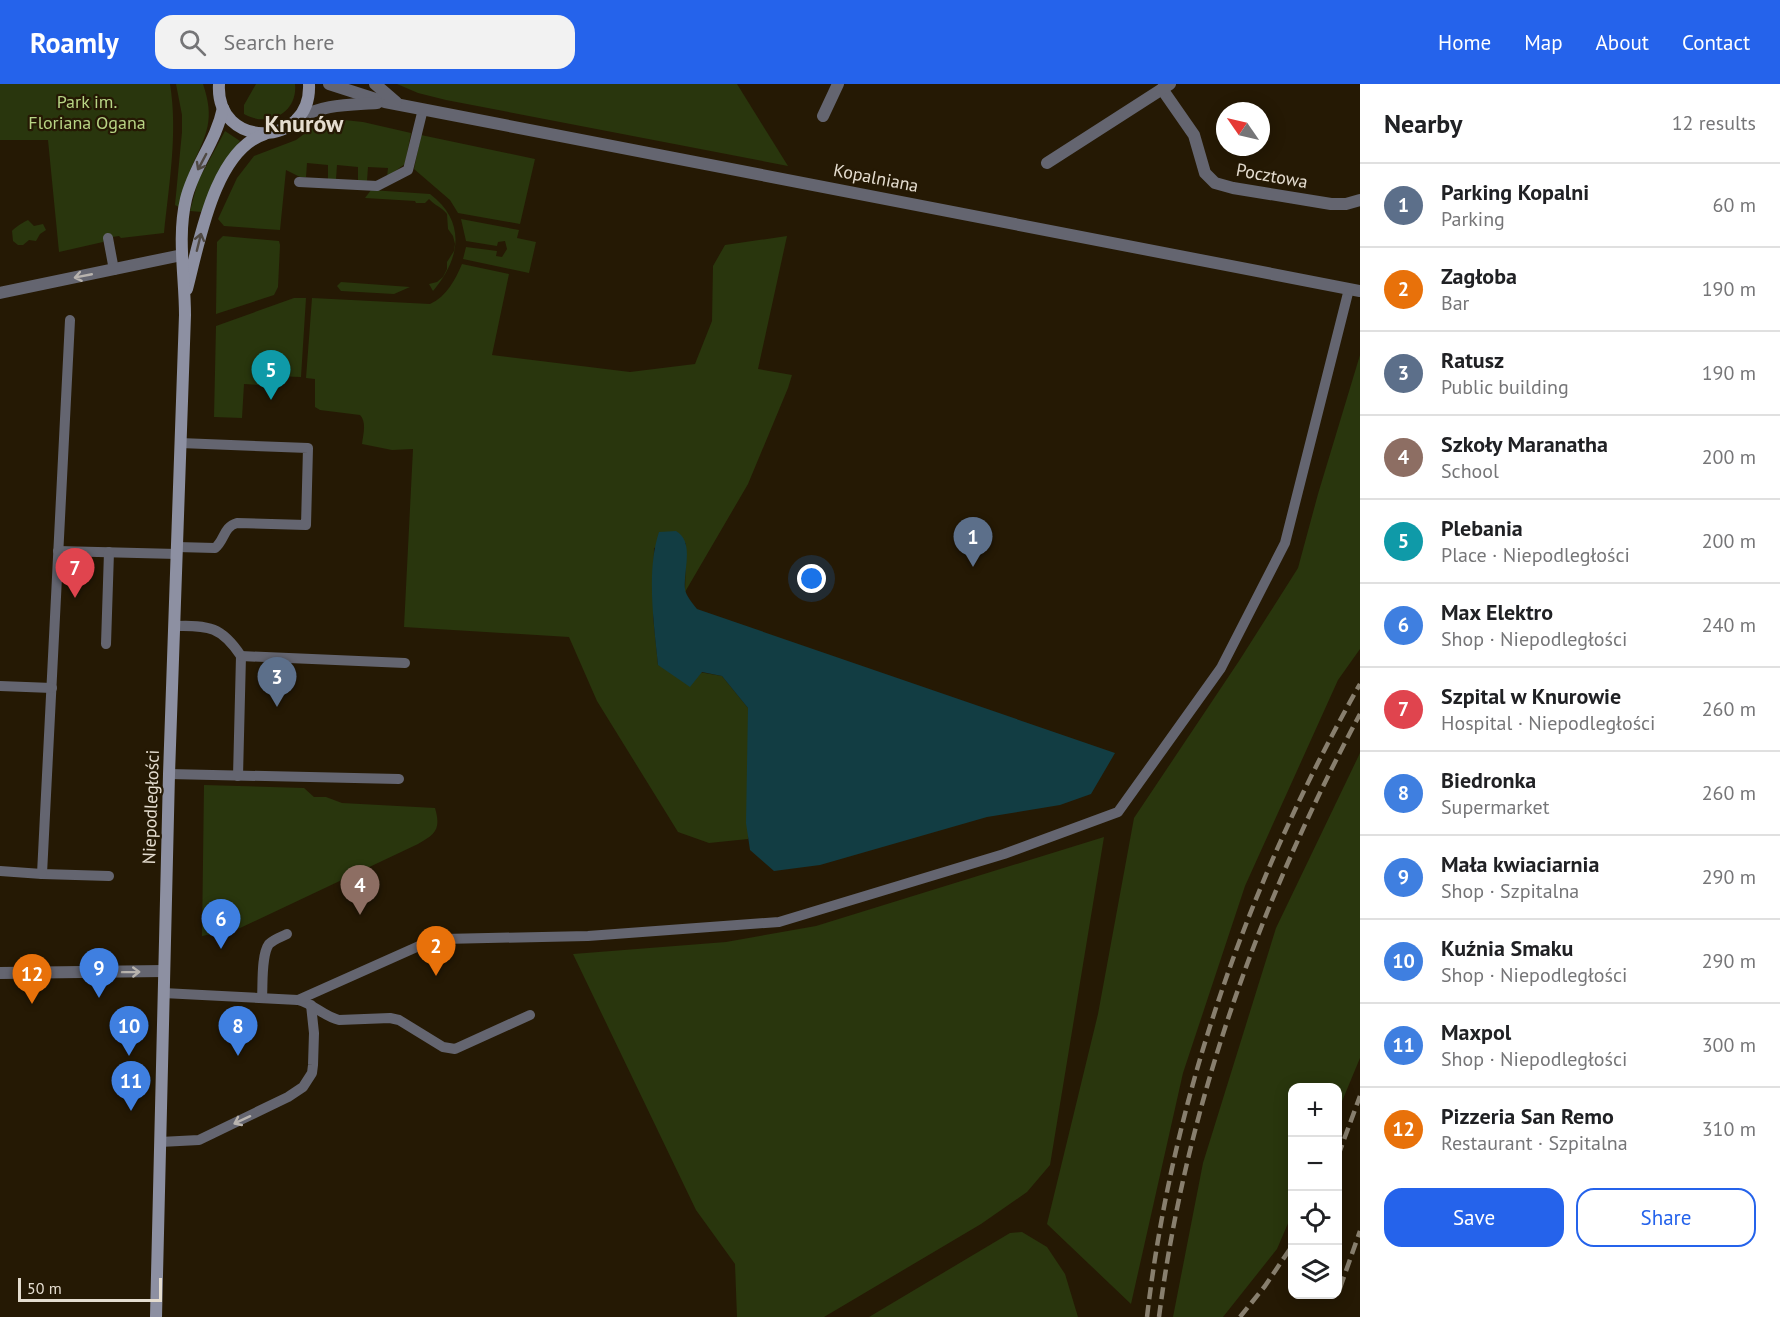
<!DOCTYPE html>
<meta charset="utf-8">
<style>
:root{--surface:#fff;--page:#f2f2f2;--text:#202124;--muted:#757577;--line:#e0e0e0;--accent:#2563eb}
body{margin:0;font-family:"PT Sans",sans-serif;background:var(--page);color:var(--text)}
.controls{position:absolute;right:18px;bottom:18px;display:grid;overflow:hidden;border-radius:12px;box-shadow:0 3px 15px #0003}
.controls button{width:54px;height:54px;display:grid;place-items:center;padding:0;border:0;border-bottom:2px solid var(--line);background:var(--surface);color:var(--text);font:30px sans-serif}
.compass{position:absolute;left:1216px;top:18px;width:54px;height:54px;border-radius:50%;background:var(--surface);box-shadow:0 3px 15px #0003;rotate:304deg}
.scale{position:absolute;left:18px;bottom:15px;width:144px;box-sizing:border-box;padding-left:6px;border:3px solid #e5ddd0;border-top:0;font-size:16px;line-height:21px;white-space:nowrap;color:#e5ddd0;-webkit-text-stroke:4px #251904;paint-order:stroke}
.you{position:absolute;left:812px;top:495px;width:21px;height:21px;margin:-15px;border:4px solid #fff;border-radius:50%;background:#1a73e8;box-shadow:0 0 0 9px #1a73e833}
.badge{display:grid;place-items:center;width:39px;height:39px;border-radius:50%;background:var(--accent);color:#fff;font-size:20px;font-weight:700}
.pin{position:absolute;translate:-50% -50px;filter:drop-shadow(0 2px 3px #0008)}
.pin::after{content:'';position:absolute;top:32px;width:21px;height:18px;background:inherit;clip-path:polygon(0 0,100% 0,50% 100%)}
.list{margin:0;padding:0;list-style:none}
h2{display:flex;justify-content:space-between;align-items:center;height:78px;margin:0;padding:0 24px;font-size:26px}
h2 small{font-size:20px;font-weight:400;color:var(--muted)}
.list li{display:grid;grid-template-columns:39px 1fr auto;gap:18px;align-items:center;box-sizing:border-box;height:84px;padding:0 24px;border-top:2px solid var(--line)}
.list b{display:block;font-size:22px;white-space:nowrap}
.list p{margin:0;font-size:20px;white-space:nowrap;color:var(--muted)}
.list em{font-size:20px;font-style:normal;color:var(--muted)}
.actions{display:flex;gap:12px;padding:18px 24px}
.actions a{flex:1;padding:14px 0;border:2px solid var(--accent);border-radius:18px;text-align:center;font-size:21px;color:var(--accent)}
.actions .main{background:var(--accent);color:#fff}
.icon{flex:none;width:33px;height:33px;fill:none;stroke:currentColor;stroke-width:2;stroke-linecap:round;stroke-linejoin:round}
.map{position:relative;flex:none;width:1360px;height:1233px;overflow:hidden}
header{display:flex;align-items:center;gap:36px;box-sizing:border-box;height:84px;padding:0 30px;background:var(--accent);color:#fff}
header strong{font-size:28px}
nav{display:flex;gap:33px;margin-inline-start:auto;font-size:21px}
.search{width:420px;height:54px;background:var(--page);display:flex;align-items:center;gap:15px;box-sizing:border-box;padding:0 21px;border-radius:18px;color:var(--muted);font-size:22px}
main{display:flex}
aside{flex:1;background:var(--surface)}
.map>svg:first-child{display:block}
.green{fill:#29360d}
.water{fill:#123d43}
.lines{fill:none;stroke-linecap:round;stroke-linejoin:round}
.service{stroke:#646570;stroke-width:10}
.minor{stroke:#646570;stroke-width:12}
.tertiary{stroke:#646570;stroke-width:12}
.secondary{stroke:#8d90a2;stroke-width:12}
.rail{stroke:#887f6e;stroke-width:4.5;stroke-dasharray:12 6;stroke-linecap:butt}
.oneway{stroke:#4f4943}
.oneway2{stroke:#b8b3ae}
.labels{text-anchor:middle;stroke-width:4.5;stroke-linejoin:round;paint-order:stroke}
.park-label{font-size:18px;fill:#b7d484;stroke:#251904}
.street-label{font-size:18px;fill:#e5ddd0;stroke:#251904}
.district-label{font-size:24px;font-weight:bold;fill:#e5ddd0;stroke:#251904}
</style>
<header>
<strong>Roamly</strong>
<div class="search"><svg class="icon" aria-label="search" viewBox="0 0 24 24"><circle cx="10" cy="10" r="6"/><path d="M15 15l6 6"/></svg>Search here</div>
<nav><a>Home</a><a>Map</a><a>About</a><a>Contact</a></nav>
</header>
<main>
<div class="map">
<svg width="1360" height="1233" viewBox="0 0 1360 1233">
<rect width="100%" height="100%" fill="#251904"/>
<g class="green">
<path d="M 0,0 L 170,0 C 178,49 169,100 164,149 L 121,154 L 119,152 L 106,154 L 103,158 L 59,168 L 48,56 L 0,56 Z"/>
<path d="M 176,0 L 203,0 C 215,36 207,49 192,82 C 186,95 183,109 179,123 L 175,121 L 182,48 L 182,31 Z"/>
<path d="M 256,0 L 295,0 C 298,29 268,44 244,30 L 244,21 Z"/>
<path d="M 397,0 L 737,0 L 788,82 L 446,16 L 418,9 Z"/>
<path d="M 335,35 L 363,38 L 411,49 L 405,80 L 387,93 L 388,84 L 368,83 L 367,97 L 358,97 L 358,83 L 337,81 L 336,95 L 328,95 L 328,81 L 307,79 L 306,93 L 300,93 L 286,86 L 280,146 L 224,142 L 218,135 L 237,94 L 254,72 L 296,56 L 320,38 Z"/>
<path d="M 225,47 L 240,57 L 227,74 L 202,128 L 190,127 L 198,97 Z"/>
<path d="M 421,51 L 535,75 L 520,140 L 458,129 L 450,116 L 414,85 Z"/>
<path d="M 371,106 L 430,110 C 467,138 460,175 433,207 L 429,200 L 437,198 L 443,193 L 447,185 L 447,178 L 454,167 L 455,160 L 453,152 L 448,145 L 447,130 C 442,123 435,122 429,115 L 425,119 L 416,119 L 415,117 L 365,114 Z"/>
<path d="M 461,135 L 519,146 L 517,154 L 536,158 L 529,189 L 463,175 L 466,163 L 497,167 L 496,172 L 502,173 L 507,165 L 505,157 L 498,158 L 497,162 L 466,157 Z"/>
<path d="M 28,136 L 34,142 L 43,140 L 46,146 L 40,150 L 36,157 L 29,156 L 23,161 L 18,161 L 13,157 L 12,147 C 14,144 25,137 28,136 Z"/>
<path d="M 223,152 L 279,157 L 280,161 L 278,203 L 274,211 L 216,230 L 217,158 Z"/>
<path d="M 787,152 L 758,285 L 792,291 L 788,304 L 748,400 L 685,508 L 686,459 L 654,464 L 653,532 L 658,581 L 722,592 L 748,624 L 748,755 L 709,759 L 678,748 L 597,617 L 569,553 L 404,543 L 413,365 L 392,366 L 362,360 C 363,351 367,338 360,331 L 320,326 L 315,323 L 315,295 L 306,294 L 312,214 L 430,220 C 447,212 455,196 462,180 L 509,190 L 492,271 L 630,288 L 695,280 L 712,237 L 713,182 L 725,161 Z"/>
<path d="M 341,198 L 410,203 L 394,210 L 341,207 L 337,202 Z"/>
<path d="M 294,214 L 306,214 L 301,293 C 287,292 270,291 259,301 L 244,300 L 242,334 L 214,333 L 216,242 Z"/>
<path d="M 1360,271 L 1360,565 L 1338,596 L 1245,802 L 1183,989 L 1131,1220 L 1047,1140 L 1098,930 L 1134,734 L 1239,577 L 1298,484 L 1318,410 Z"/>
<path d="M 1360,669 L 1360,974 L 1338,1027 L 1338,1004 L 1292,1004 L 1292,1130 L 1277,1165 L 1223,1233 L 1173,1233 L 1203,1079 L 1276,844 Z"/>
<path d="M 204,701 L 304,704 L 314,713 L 326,713 L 342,719 L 435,724 C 441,745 436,750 418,760 L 240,844 L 202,852 Z"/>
<path d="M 1104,753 L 1050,1081 L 1027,1108 L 981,1140 L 824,1233 L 737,1233 L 735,1180 L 696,1126 L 573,870 L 726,858 L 816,842 Z"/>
<path d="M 1022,1148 L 1047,1163 L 1065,1190 L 1078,1233 L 869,1233 L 1010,1149 Z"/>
</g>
<path class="water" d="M 676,447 C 695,458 683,486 685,505 C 686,512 693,520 697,525 L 1115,669 L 1091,710 L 1060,721 L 987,733 L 820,781 L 774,787 L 750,766 L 746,739 L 748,624 L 722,592 L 702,588 L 690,603 L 658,581 C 654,540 646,487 659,448 Z"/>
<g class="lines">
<g class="service">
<path d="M 299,98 L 377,102 L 408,86 L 423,25"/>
<path d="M 108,154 L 114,186"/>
<path d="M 70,236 L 42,790 L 109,792"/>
<path d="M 177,463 L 215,464 C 225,456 223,443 237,439 L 306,441 L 308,364 L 180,359"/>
<path d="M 58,467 L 177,470"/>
<path d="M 175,542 C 209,541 222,543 241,572 L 238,692"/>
<path d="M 106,560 L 109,468"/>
<path d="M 241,572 L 405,579"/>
<path d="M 0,602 L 52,604"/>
<path d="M 169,690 L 399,695"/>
<path d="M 0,787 L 42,790"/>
<path d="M 163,909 L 298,916 C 314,920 323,932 339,936 L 390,934 L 399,936 L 443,963 L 455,965 L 530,931"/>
<path d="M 262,914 C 263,900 261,871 269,860 C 274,855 281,853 287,850"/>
<path d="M 298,916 L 419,862 L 443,855 L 588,852 L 779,838 L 1004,770 L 1118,728 L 1221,584 L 1285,459 L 1349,205"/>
<path d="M 160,1058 L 199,1056 L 288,1013 L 303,1003 L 312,989 L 313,981 L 314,949 L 311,921"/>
</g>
<g class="minor">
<path d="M 329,0 L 385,18 L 1360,207"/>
<path d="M 375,0 L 396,18"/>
<path d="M 1162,5 L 1194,51 L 1205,89 L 1215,99 L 1233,104 L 1331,120 L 1346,120 L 1360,116"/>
<path d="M 823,32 L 838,0"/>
<path d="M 297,35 C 322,20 349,21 377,19"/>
<path d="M 1047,79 L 1170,0"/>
<path d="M 0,209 L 182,171"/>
</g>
<path class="tertiary" d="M 0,889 L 164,887"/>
<g class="secondary">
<path d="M 219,0 C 215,66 312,65 309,0"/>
<path d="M 187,205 C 199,160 214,66 265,50"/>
<path d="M 156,1233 L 169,690 L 185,231 C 185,193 177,153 186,115 C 194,82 216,58 223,24"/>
</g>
<g class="rail">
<path d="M 1338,1072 L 1360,1012"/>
<path d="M 1340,1204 L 1360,1147"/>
<path d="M 1147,1233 C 1173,1010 1250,795 1360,600"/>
<path d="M 1159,1233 C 1186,1022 1260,817 1360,630"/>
<path d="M 1240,1233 L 1265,1202 L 1292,1162"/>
</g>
</g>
<defs><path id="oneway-shaft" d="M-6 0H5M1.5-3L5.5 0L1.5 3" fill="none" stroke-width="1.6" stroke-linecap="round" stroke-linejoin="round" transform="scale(1.5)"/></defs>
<g class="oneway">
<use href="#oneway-shaft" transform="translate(202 78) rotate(118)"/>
<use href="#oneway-shaft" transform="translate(199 158) rotate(-76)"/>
</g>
<g class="oneway2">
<use href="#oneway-shaft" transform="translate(83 192) rotate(169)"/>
<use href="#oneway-shaft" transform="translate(131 888) rotate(-1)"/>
<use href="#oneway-shaft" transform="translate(242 1036) rotate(155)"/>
</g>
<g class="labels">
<g class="park-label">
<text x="87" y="24">Park im.<tspan x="87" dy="21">Floriana Ogana</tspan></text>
</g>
<g class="street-label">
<text transform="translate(1272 92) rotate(10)" y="6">Pocztowa</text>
<text transform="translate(876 94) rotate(11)" y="6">Kopalniana</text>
<text transform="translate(151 723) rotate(-88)" y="6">Niepodległości</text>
</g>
<g class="district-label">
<text x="304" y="48">Knurów</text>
</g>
</g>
</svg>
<div class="controls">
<button>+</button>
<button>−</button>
<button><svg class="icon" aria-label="locate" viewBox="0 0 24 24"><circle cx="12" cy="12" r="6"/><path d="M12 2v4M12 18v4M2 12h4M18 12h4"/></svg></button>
<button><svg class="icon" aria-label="layers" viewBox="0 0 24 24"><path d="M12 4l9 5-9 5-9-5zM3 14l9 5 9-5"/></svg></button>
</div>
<svg class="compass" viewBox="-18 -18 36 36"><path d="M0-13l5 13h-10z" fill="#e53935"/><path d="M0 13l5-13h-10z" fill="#757577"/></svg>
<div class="scale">50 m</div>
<div class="you"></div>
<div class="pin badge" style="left:973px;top:483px;background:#5c6f8a">1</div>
<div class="pin badge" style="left:436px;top:892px;background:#e8710a">2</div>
<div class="pin badge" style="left:277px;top:623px;background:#5c6f8a">3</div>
<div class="pin badge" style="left:360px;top:831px;background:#8d6e63">4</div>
<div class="pin badge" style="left:271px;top:316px;background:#0f9aa8">5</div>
<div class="pin badge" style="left:221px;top:865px;background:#3f7fe0">6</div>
<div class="pin badge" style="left:75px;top:514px;background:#e0444e">7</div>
<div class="pin badge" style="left:238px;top:972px;background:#3f7fe0">8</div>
<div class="pin badge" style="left:99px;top:914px;background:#3f7fe0">9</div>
<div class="pin badge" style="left:129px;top:972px;background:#3f7fe0">10</div>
<div class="pin badge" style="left:131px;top:1027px;background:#3f7fe0">11</div>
<div class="pin badge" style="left:32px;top:920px;background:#e8710a">12</div>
</div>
<aside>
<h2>Nearby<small>12 results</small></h2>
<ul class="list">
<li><span class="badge" style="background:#5c6f8a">1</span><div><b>Parking Kopalni</b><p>Parking</p></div><em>60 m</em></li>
<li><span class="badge" style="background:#e8710a">2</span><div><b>Zagłoba</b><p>Bar</p></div><em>190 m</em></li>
<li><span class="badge" style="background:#5c6f8a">3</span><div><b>Ratusz</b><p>Public building</p></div><em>190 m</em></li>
<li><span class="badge" style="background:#8d6e63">4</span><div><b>Szkoły Maranatha</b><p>School</p></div><em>200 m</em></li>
<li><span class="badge" style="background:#0f9aa8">5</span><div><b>Plebania</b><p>Place · Niepodległości</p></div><em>200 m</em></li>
<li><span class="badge" style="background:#3f7fe0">6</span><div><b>Max Elektro</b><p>Shop · Niepodległości</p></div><em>240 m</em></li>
<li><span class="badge" style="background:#e0444e">7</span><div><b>Szpital w Knurowie</b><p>Hospital · Niepodległości</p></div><em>260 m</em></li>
<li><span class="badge" style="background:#3f7fe0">8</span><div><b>Biedronka</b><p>Supermarket</p></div><em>260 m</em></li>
<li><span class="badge" style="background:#3f7fe0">9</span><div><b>Mała kwiaciarnia</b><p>Shop · Szpitalna</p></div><em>290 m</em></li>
<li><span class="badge" style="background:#3f7fe0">10</span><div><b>Kuźnia Smaku</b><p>Shop · Niepodległości</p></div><em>290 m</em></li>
<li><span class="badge" style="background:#3f7fe0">11</span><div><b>Maxpol</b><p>Shop · Niepodległości</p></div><em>300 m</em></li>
<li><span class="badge" style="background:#e8710a">12</span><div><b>Pizzeria San Remo</b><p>Restaurant · Szpitalna</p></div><em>310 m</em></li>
</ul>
<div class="actions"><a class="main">Save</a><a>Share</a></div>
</aside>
</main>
